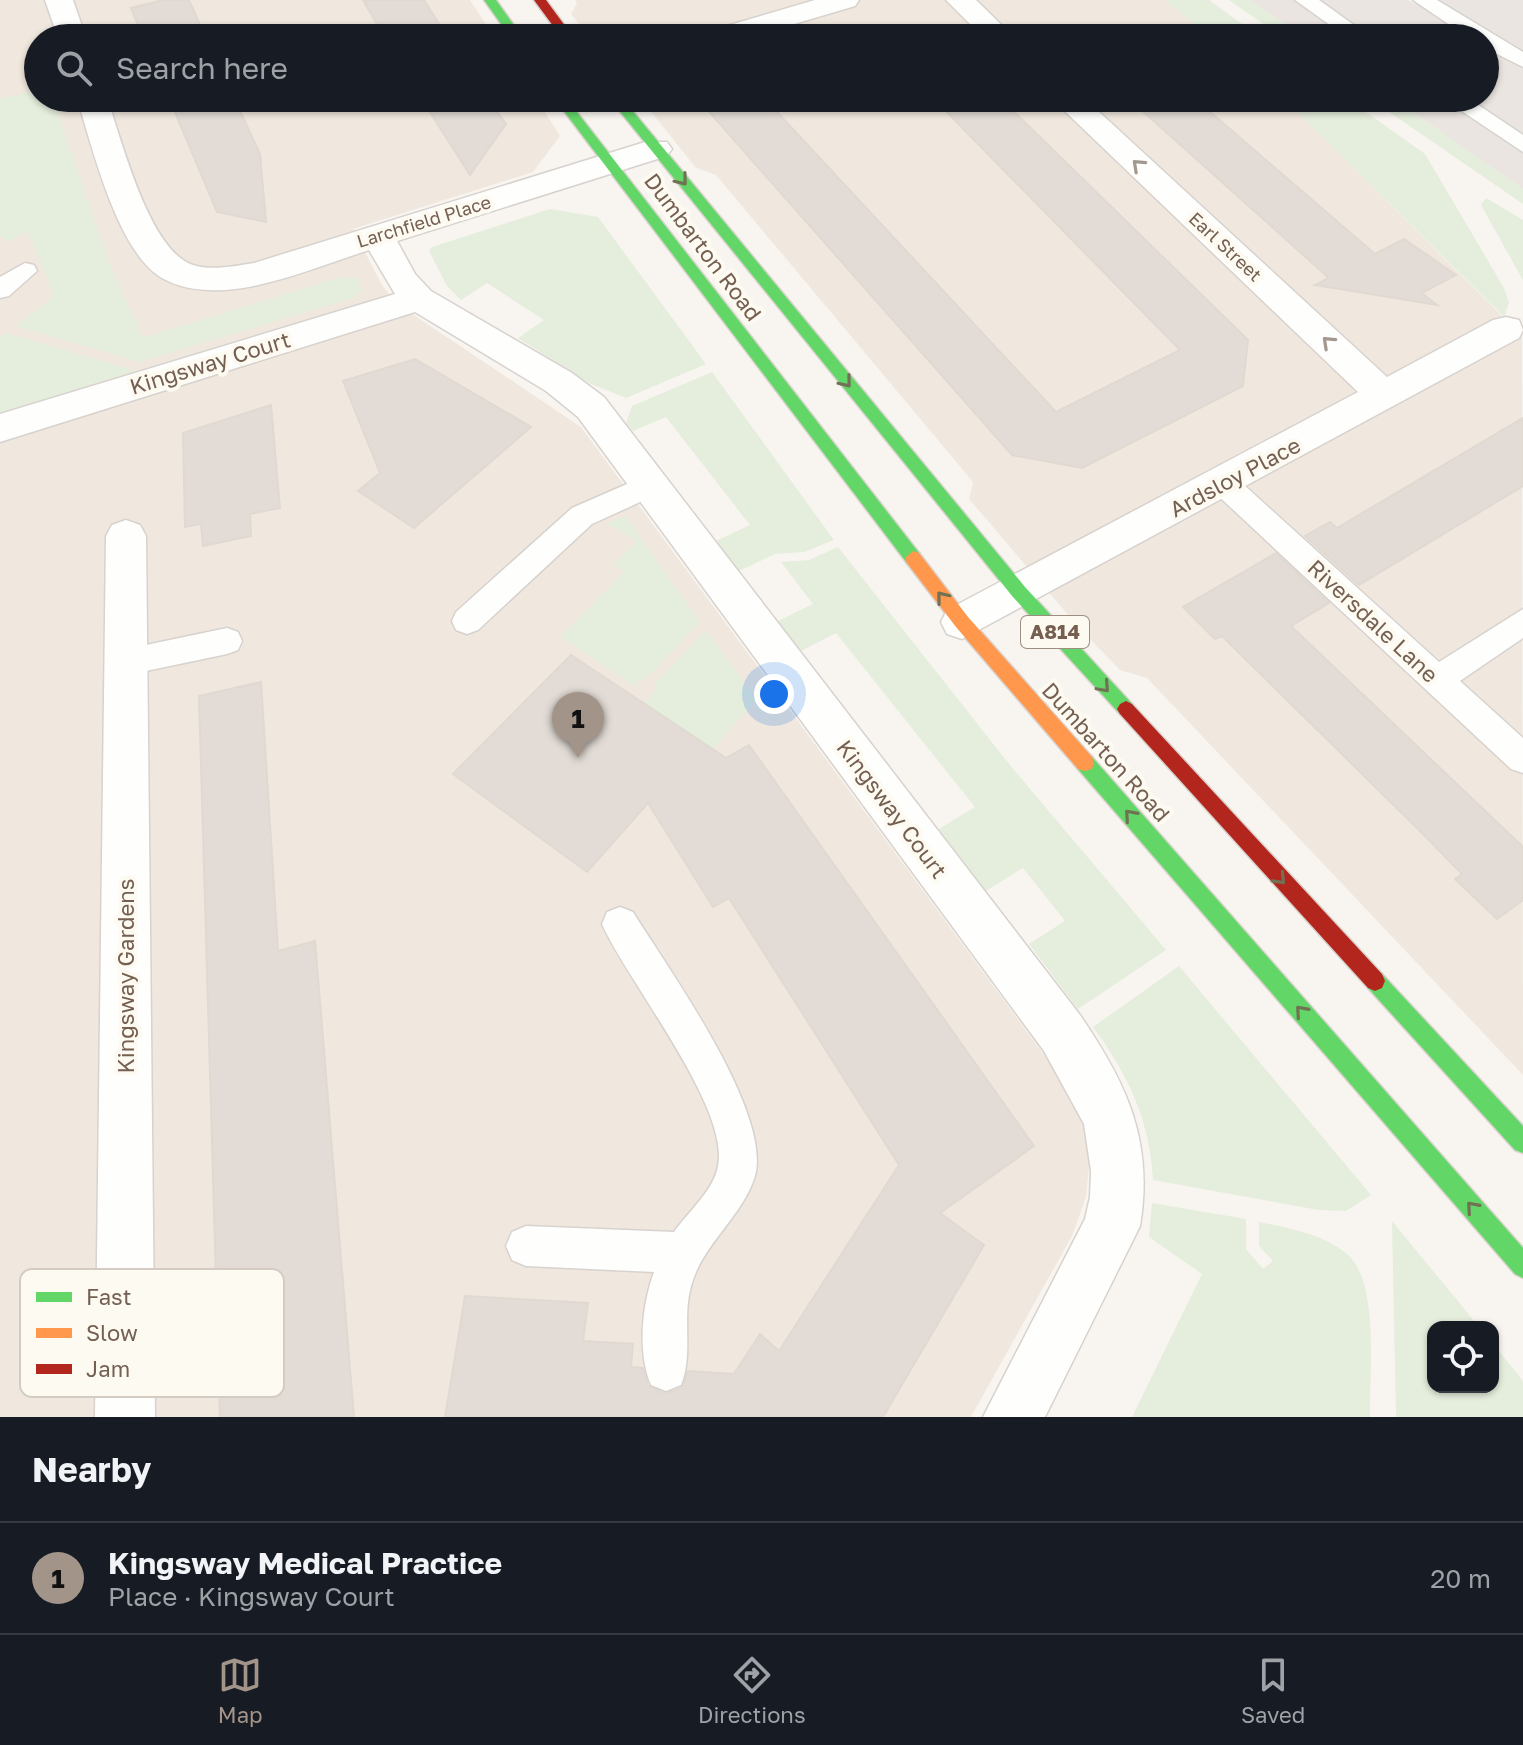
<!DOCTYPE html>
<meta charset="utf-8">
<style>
:root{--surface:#171b24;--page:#242831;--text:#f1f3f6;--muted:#9ea1a6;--line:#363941;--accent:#a29489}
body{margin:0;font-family:"Golos Text",sans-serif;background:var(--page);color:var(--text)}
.controls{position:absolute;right:24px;bottom:24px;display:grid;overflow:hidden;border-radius:16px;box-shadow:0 2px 6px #0004}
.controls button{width:72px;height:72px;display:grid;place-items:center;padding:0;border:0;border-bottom:2px solid var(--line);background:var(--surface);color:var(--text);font:40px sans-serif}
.you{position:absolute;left:774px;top:694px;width:28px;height:28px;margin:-20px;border:6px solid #fff;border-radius:50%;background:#1a73e8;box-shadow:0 0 0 12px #1a73e833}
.badge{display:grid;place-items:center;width:52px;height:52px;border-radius:50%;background:var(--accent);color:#111;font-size:26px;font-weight:700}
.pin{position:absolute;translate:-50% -66px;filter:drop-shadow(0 2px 4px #0008)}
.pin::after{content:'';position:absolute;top:42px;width:28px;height:24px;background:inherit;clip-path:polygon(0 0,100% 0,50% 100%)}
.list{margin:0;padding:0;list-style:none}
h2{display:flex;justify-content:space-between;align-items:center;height:104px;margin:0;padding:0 32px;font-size:34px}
h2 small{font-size:26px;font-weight:400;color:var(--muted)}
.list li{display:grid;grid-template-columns:52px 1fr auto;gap:24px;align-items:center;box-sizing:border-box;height:112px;padding:0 32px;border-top:2px solid var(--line)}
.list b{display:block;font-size:30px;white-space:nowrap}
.list p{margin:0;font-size:26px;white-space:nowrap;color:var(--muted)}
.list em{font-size:26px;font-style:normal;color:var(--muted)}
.icon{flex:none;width:44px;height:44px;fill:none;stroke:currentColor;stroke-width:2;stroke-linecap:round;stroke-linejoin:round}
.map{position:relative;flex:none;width:1523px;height:1417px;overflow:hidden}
.search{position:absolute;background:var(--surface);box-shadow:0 2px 6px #0004;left:24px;right:24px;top:24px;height:88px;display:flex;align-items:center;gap:20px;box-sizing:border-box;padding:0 28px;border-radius:44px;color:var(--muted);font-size:30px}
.sheet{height:216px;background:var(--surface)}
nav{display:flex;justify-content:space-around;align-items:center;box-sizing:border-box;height:112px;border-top:2px solid var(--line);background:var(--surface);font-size:22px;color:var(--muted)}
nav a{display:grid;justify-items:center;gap:4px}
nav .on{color:var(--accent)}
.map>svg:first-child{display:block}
.residential{fill:#f0e8de}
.industrial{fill:#eae5e0}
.green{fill:#e5eddc}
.building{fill:#e3dcd6;stroke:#e0d9d2;stroke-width:2}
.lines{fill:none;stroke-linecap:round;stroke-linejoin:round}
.lane-casing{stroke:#d7d2ce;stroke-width:3}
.street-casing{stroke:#d7d2ce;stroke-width:3}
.fast-casing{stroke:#d9d2cd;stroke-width:3}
.slow-casing{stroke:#d9d2cd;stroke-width:3}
.jam-casing{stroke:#d9d2cd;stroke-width:3}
.lane{fill:#fefefd;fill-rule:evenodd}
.street{fill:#fefefd;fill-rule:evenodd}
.fast{fill:#63d668;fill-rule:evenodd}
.slow{fill:#ff974d;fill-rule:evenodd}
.jam{fill:#b3261e;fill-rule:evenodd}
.oneway{stroke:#a4978d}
.oneway2{stroke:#717154}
.labels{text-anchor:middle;stroke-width:8;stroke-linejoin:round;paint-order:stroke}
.far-street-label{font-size:18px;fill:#745f51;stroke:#fdfaf2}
.shield{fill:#fdfaf2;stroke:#9d8e81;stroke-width:2}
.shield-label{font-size:20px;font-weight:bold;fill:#745f51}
.street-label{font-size:22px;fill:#745f51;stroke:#fdfaf2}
.key{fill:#fdfaf2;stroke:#d4ccc2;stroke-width:2}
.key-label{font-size:22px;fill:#745f51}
</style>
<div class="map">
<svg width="1523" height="1417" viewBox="0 0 1523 1417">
<rect width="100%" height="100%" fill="#f8f5f0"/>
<g class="residential">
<path d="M 0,0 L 470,0 L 495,38 L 38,38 L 38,98 L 536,98 L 560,136 L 533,172 L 353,229 L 382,285 L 396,303 L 581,427 L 1070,1090 L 1086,1132 L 1090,1154 L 1086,1197 L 1072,1236 L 971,1417 L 0,1417 Z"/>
<path d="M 575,0 L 1164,0 L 1212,38 L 590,38 L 571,14 L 577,3 Z"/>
<path d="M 640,98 L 1283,98 L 1522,336 L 1523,1075 L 1147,678 L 1120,670 L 1081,630 L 969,499 L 973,482 L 716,175 L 696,168 Z"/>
</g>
<path class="industrial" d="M 1250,0 L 1408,0 L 1415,4 L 1427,0 L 1523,0 L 1523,189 L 1392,98 L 1485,98 L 1485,38 L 1305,38 Z"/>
<g class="green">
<path d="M 1164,0 L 1209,0 L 1261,38 L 1212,38 Z"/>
<path d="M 1229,0 L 1250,0 L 1305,38 L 1283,38 Z"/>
<path d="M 38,89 L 38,98 L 53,98 L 109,263 L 143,338 L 340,277 L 359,279 L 362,291 L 350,299 L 139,362 L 16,326 L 54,296 L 27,230 L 10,242 L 0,237 L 0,99 Z"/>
<path d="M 1283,98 L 1346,98 L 1425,154 L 1504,288 L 1509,302 L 1504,317 Z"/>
<path d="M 1369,98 L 1392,98 L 1523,189 L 1523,204 Z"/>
<path d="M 1486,198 L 1523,220 L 1523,280 L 1481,205 Z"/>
<path d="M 550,209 L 598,217 L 706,364 L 626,398 L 589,383 L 518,338 L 544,320 L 487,283 L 461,300 L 447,286 L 429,251 L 432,247 Z"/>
<path d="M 6,333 L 123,367 L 136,371 L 0,413 L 0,338 Z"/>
<path d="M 712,372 L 834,540 L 804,552 L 775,554 L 739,571 L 716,541 L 750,525 L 666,417 L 633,431 L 626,423 L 632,406 Z"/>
<path d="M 625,516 L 700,622 L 644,681 L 640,679 L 634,686 L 560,637 L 624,572 L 614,565 L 637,541 L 606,523 Z"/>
<path d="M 838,547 L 1009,764 L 1166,950 L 1078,1009 L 1029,944 L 1065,921 L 1023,868 L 986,891 L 939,829 L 975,807 L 836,633 L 801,651 L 778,621 L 813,604 L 781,562 L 809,560 Z"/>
<path d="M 706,630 L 756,699 L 714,749 L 644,703 L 657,689 L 653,686 Z"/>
<path d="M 1179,966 L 1371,1195 L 1346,1211 L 1319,1210 L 1153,1180 C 1150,1121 1128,1074 1093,1027 Z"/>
<path d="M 1152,1203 L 1246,1219 L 1246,1249 L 1263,1269 L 1273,1261 L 1259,1246 L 1259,1222 C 1288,1228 1324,1234 1347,1254 C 1380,1281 1369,1376 1370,1417 L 1132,1417 L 1202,1274 L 1149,1237 Z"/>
<path d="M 1392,1221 L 1479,1327 L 1433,1327 L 1433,1387 L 1493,1387 L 1493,1344 L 1523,1381 L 1523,1417 L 1396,1417 Z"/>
</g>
<g class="building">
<path d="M 163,0 L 189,0 L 206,38 L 143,38 L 131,8 Z"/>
<path d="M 363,0 L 424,0 L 448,38 L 385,38 Z"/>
<path d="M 169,98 L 234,98 L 260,154 L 266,222 L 217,212 Z"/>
<path d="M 421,98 L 487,98 L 506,124 L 470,175 Z"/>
<path d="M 697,98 L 764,98 L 1056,412 L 1180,350 L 933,98 L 1000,98 L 1248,340 L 1243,386 L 1082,468 L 1012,455 Z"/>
<path d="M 1128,98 L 1194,98 L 1375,254 L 1404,239 L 1456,275 L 1422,293 L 1437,305 L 1315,285 L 1329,278 Z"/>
<path d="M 415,359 L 531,427 L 414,528 L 358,491 L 380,473 L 343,381 Z"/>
<path d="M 271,405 L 280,508 L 250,514 L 251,536 L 203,546 L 201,524 L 185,527 L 183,433 Z"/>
<path d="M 1523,418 L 1523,486 L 1359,585 L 1305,536 L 1330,522 L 1337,528 Z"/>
<path d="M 1276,553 L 1329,603 L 1291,626 L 1523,847 L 1523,900 L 1497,919 L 1455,879 L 1462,874 L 1425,836 L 1222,636 L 1215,639 L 1183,607 Z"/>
<path d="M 571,655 L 726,758 L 749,745 L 1034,1146 L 940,1213 L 984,1245 L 883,1417 L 445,1417 L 465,1296 L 588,1303 L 583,1341 L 633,1344 L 631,1367 L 643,1368 L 648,1386 L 665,1394 L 682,1388 L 688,1371 L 734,1374 L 760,1334 L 779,1351 L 899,1165 L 729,898 L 713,907 L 648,803 L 587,872 L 453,774 Z"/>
<path d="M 261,682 L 278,951 L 315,941 L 354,1417 L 220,1417 L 199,696 Z"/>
</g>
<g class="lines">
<g class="lane-casing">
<g id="lane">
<path d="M 1295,0 L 1319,0 L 1372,38 L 1348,38 Z"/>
<path d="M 1413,0 L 1437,0 L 1523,52 L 1523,67 L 1485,48 L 1485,38 L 1469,38 Z"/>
<path d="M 1442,98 L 1468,98 L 1523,135 L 1523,152 Z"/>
<path d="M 25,263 L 34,265 L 37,271 L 9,296 L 0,298 L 0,277 Z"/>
<path d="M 1223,472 L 1233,475 L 1439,662 L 1523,609 L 1523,638 L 1460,681 L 1523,738 L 1523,773 L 1511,769 L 1213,491 L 1209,483 L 1213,475 Z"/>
<path d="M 650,474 L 660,477 L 664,485 L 660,493 L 592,524 L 478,630 L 467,634 L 456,630 L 452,621 L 456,612 L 572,508 Z"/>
<path d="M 227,628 L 238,632 L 242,641 L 238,650 L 227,654 L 127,675 L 116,671 L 111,662 L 116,653 L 127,649 Z"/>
<path d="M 620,907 L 633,912 C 667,967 776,1117 754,1179 C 741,1217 703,1245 692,1283 C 681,1317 694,1353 681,1385 L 666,1391 L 651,1385 C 637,1352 642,1305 654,1272 L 526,1266 L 512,1260 L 506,1246 L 512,1232 L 526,1226 L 674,1232 C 688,1212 714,1190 718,1166 C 730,1107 627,981 602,924 L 607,912 Z"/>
</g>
</g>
<g class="street-casing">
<g id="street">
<path d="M 45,0 L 73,0 L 86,38 L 58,38 Z"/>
<path d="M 815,0 L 859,0 L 855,6 L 747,38 L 702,38 L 706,32 Z"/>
<path d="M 946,0 L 976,0 L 1015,38 L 984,38 Z"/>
<path d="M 77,98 L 107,98 C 121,138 149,251 193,265 C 211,271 235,266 254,263 L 645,142 L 667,142 L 672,149 L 667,156 L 397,241 L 415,274 L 431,291 L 572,373 L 604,397 L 1080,1015 C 1127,1084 1154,1141 1140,1226 L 1045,1417 L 983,1417 L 1085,1219 L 1090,1197 L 1091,1171 L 1084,1124 L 1044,1051 L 578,417 L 546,391 L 415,312 L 0,442 L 0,414 L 395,294 L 369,250 C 332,262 295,277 258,285 C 228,292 189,294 162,278 C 117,252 92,146 77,98 Z"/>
<path d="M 1051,98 L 1084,98 L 1387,377 L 1493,320 L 1506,317 L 1519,320 L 1523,330 L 1519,338 L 962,639 L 947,634 L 941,622 L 947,610 L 1358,392 Z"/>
<path d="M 126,520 L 140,525 L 146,536 L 155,1417 L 95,1417 L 106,536 L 112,525 Z"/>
</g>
</g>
<g class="fast-casing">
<g id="fast">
<path d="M 484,0 L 496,0 L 523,38 L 511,38 Z"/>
<path d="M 554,98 L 566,98 L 919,553 L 921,558 L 919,563 L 907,563 Z"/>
<path d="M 609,98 L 622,98 L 1025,587 L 1132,704 L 1135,709 L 1132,714 L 1126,717 L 1120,714 L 1013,597 Z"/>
<path d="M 1085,755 L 1092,757 L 1523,1248 L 1523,1278 L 1515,1274 L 1078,769 L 1076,763 L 1078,757 Z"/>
<path d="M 1375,971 L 1382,974 L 1523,1126 L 1523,1153 L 1515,1150 L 1368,988 L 1365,981 L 1368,974 Z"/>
</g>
</g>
<g class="slow-casing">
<path id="slow" d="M 913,551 L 919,553 L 968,617 L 1092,757 L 1094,763 L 1092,769 L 1085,771 L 1078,769 L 956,627 L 907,563 L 905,558 Z"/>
</g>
<g class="jam-casing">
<g id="jam">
<path d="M 534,0 L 546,0 L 574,38 L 562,38 Z"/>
<path d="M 1126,701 L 1132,704 L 1382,974 L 1385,981 L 1382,988 L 1375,991 L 1368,988 L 1120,714 L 1117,709 L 1120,704 Z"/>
</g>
</g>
<use href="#lane" class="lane"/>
<use href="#street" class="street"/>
<use href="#fast" class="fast"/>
<use href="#slow" class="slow"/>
<use href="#jam" class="jam"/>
</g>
<defs><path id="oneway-chevron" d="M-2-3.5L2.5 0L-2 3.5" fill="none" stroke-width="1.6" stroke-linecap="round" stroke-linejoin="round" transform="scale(2)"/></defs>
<g class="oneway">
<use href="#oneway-chevron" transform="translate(1138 165) rotate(-137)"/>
<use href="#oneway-chevron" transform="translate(1328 342) rotate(-137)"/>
</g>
<g class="oneway2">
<use href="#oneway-chevron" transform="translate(682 180) rotate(51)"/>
<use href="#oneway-chevron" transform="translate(846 382) rotate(51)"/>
<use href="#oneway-chevron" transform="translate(942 597) rotate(-129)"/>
<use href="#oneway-chevron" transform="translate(1104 687) rotate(48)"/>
<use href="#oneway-chevron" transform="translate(1130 815) rotate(-131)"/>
<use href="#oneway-chevron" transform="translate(1280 879) rotate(47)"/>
<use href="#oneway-chevron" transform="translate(1301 1011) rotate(-131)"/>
<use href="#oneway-chevron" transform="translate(1472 1207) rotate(-131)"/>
</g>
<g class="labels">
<g class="far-street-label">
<text transform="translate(424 222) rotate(-17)" y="6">Larchfield Place</text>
<text transform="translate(1225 247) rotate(43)" y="6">Earl Street</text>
</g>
<rect class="shield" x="1021" y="616" width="68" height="32" rx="6"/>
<g class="shield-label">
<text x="1055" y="639">A814</text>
</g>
<g class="street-label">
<text transform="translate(703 247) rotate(53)" y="8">Dumbarton Road</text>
<text transform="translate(210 363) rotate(-17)" y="8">Kingsway Court</text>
<text transform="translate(1235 477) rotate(-28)" y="8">Ardsloy Place</text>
<text transform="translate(1373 621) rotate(43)" y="8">Riversdale Lane</text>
<text transform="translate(1106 752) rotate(48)" y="8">Dumbarton Road</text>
<text transform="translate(892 809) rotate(53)" y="8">Kingsway Court</text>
<text transform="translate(126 976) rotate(-90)" y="8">Kingsway Gardens</text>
</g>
</g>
<rect x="20" y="1269" width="264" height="128" rx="12" class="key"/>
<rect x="36" y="1292" width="36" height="10" fill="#63d668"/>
<rect x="36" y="1328" width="36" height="10" fill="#ff974d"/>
<rect x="36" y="1364" width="36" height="10" fill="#b3261e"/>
<g class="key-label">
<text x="86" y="1305">Fast</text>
<text x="86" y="1341">Slow</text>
<text x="86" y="1377">Jam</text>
</g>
</svg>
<div class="controls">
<button><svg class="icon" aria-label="locate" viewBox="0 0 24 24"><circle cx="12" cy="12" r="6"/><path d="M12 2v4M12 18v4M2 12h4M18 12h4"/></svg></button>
</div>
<div class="you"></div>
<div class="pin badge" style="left:578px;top:758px">1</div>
<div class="search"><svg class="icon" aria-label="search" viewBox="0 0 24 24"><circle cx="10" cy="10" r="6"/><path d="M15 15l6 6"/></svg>Search here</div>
</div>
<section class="sheet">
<h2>Nearby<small></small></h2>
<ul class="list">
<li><span class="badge">1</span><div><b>Kingsway Medical Practice</b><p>Place · Kingsway Court</p></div><em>20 m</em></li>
</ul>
</section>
<nav>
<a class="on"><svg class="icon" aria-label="map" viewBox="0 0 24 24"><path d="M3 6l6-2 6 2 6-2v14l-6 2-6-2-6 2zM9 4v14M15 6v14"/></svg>Map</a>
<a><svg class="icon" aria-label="directions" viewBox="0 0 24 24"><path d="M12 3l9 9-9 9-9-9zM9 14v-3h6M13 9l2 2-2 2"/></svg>Directions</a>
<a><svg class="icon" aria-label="saved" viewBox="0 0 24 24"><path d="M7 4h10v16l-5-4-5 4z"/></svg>Saved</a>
</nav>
